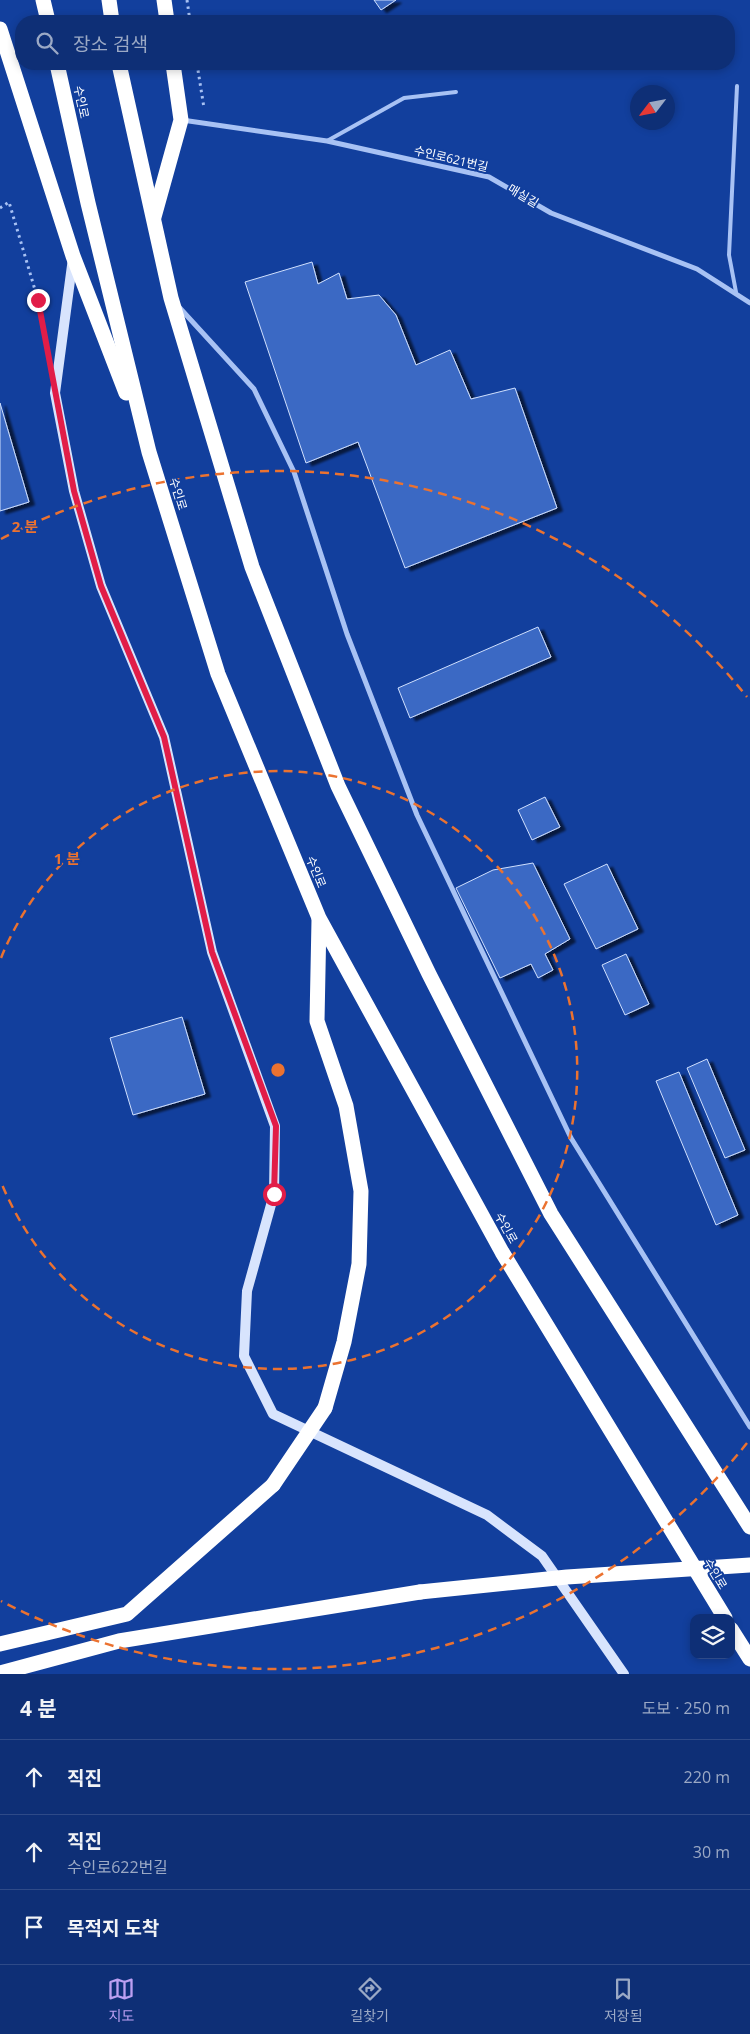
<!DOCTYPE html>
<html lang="ko">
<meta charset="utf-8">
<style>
:root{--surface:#0e2f76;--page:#1c3b7e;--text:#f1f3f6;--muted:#9ba9c5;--line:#2e4a88;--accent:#bca0f2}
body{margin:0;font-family:"Open Sans","Noto Sans KR",sans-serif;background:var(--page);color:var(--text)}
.controls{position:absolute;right:15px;bottom:15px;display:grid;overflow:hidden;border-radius:10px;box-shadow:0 2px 8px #0003}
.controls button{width:45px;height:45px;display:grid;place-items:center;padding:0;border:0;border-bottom:1px solid var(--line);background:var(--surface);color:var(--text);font:25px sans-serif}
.compass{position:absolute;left:630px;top:85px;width:45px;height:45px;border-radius:50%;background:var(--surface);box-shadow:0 2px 8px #0003;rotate:238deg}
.stop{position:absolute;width:15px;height:15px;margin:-11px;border:4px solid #e11d48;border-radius:50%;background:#fff}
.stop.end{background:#e11d48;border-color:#fff;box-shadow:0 1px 5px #0008}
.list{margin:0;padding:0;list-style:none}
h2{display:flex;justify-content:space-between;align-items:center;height:65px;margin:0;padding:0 20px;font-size:21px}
h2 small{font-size:16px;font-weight:400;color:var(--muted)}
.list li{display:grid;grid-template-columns:32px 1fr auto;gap:15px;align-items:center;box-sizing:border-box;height:75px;padding:0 20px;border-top:1px solid var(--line)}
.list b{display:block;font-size:19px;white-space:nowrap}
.list p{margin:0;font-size:16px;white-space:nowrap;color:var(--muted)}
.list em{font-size:16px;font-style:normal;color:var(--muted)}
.icon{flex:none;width:28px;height:28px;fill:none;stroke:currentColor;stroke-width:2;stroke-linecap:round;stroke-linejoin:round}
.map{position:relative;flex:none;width:750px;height:1674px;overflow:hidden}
.search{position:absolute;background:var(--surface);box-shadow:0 2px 8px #0003;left:15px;right:15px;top:15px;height:55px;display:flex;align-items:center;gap:12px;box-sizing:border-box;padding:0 18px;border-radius:20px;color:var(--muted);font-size:19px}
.sheet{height:290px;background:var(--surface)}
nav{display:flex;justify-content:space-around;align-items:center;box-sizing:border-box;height:70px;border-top:1px solid var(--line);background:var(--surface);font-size:14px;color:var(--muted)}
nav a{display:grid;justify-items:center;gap:2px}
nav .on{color:var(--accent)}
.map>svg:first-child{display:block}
.building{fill:#3b69c4;stroke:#d0e0fe;filter:url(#shadow)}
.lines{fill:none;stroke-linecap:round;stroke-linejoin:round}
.path{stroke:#a8c2f4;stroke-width:3;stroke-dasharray:2.5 4;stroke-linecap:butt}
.lane{stroke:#a8c2f4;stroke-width:4}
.street{stroke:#a8c2f4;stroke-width:5}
.secondary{stroke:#d8e4fd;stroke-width:10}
.highway{stroke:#fff;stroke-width:15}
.highway-bridge{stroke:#fff;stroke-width:15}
.route{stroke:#e11d48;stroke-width:6}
.ring{fill:none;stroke:#eb7230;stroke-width:2.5;stroke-dasharray:9 6}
.labels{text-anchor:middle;stroke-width:4;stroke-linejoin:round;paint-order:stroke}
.street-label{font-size:12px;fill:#fff;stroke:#123f9d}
.centre{fill:#eb7230;stroke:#123f9d;stroke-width:2.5}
.ring-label{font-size:15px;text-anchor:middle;font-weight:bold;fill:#eb7230;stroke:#123f9d;stroke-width:4;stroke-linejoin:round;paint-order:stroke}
</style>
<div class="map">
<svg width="750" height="1674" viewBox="0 0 750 1674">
<defs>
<filter id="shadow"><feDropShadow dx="5.5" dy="3" stdDeviation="1" flood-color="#0009"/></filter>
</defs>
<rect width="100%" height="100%" fill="#123f9d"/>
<g class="building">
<path d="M 374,0 L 396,0 L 381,10 Z"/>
<path d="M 312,262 L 318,284 L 339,273 L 347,299 L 379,295 L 396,315 L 416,365 L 450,350 L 471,399 L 515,388 L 557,508 L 405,568 L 358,442 L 306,463 L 245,282 Z"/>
<path d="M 0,403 L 29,502 L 0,511 Z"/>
<path d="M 538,627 L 551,657 L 410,718 L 398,688 Z"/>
<path d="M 545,797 L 560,827 L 532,840 L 518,810 Z"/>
<path d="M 533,863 L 570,939 L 545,954 L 553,970 L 538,978 L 531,964 L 500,978 L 456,888 L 493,870 Z"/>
<path d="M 607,864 L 638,929 L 596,949 L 564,884 Z"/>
<path d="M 626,954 L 649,1004 L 625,1015 L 602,965 Z"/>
<path d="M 182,1017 L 205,1094 L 133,1115 L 110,1038 Z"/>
<path d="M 707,1059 L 745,1150 L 725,1158 L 687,1068 Z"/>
<path d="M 679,1072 L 738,1215 L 716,1225 L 656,1081 Z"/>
</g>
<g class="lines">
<g class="path">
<path d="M 187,0 L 190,21"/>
<path d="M 197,64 L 204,108"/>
<path d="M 0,208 L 9,202 L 38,300 L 44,332"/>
</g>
<g class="lane">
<path d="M 327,141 L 404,98 L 456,92"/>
<path d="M 736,292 L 729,255 L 737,86"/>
</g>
<g class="street">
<path d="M 182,120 L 327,141 L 489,177 L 551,213 L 697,269 L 750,303"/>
<path d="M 178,306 L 254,389 L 294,472 L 347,634 L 417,815 L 571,1138 L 750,1427"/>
</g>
<path class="secondary" d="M 73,258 L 55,393 L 74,491 L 101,586 L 164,737 L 212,952 L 275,1126 L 274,1194 L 247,1291 L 244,1356 L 273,1414 L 487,1515 L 542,1556 L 624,1674"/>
<g class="highway">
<path d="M 43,0 L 48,21"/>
<path d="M 109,0 L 112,21"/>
<path d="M 164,0 L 167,21"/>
<path d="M 0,29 L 73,256 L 126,393"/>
<path d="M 57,64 L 88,203 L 149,452 L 218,674 L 319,918 L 502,1252 L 725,1618"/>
<path d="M 119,64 L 171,298 L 252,567 L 338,786 L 429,974 L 551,1214 L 750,1527"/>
<path d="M 154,217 L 181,120 L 173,64"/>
<path d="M 319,920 L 317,1021 L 346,1106 L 361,1191 L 359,1264 L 344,1342 L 325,1408"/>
<path d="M 731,1629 L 750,1659"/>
<path d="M 0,1644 L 127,1614 L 273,1485"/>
<path d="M 0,1673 L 119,1641 L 420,1592"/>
</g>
<g class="highway-bridge">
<path d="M 273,1485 L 325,1408"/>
<path d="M 420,1592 L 567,1577 L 750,1565"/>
</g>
</g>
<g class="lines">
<path class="route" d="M 38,300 L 74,491 L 101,586 L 164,737 L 212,952 L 276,1126 L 274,1194"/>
</g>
<g class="ring">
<path d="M1 958A299 299 0 1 1 1 1182"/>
<path d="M747 1443A599 599 0 0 1 1 1601M1 539A599 599 0 0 1 747 697"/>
</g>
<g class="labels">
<g class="street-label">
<text transform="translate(81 102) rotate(78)" y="4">수인로</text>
<text transform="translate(451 159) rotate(13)" y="4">수인로621번길</text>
<text transform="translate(523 196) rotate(31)" y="4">매실길</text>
<text transform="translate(178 494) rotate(73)" y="4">수인로</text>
<text transform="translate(316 872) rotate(68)" y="4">수인로</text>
<text transform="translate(506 1228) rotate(61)" y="4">수인로</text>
<text transform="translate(715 1574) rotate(59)" y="4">수인로</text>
</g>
</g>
<circle cx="278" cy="1070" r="8" class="centre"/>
<g class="ring-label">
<text x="25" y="532">2 분</text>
<text x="67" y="864">1 분</text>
</g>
</svg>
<div class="controls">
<button><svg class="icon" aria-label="layers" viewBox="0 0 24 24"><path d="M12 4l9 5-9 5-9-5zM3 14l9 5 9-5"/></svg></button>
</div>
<svg class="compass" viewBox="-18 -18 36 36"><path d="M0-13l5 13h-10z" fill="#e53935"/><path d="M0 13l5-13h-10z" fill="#9ba9c5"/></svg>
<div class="stop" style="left:274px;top:1194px"></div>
<div class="stop end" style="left:38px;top:300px"></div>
<div class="search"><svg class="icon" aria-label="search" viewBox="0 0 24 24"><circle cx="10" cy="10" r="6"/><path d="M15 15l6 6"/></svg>장소 검색</div>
</div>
<section class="sheet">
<h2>4 분<small>도보 · 250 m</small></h2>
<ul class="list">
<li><svg class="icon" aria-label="ahead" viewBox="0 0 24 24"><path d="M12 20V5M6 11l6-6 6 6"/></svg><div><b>직진</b></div><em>220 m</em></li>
<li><svg class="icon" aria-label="ahead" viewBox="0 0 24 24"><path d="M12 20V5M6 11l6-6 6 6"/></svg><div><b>직진</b><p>수인로622번길</p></div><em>30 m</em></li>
<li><svg class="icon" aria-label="arrive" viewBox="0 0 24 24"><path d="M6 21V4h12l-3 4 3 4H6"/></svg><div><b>목적지 도착</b></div></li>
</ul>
</section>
<nav>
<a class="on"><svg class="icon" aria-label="map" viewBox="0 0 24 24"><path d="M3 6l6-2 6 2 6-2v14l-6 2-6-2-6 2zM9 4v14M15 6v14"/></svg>지도</a>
<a><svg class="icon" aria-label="directions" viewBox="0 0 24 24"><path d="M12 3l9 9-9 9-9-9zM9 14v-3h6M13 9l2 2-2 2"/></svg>길찾기</a>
<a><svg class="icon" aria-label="saved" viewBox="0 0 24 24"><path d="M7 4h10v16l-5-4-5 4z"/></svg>저장됨</a>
</nav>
